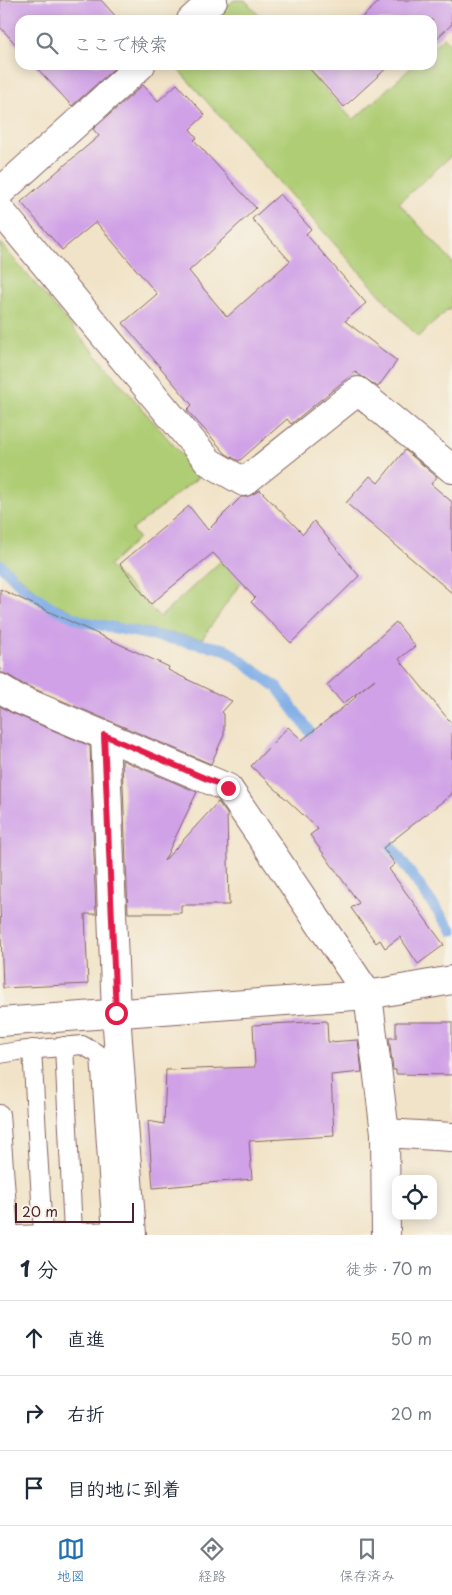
<!DOCTYPE html>
<html lang="ja">
<meta charset="utf-8">
<style>
:root{--surface:#fff;--page:#f2f2f3;--text:#1f2937;--muted:#747a83;--line:#e0e1e3;--accent:#1f6fb2}
body{margin:0;font-family:"Playpen Sans","Klee One",sans-serif;background:var(--page);color:var(--text)}
.controls{position:absolute;right:15px;bottom:15px;display:grid;overflow:hidden;border-radius:10px;box-shadow:0 2px 12px #0003}
.controls button{width:45px;height:45px;display:grid;place-items:center;padding:0;border:0;border-bottom:1px solid var(--line);background:var(--surface);color:var(--text);font:25px sans-serif}
.scale{position:absolute;left:15px;bottom:12px;width:119px;box-sizing:border-box;padding-left:5px;border:2px solid #4a1f2b;border-top:0;font-size:14px;line-height:18px;white-space:nowrap;color:#4a1f2b;-webkit-text-stroke:4px #f7f3e8;paint-order:stroke}
.stop{position:absolute;width:15px;height:15px;margin:-11px;border:4px solid #e11d48;border-radius:50%;background:#fff}
.stop.end{background:#e11d48;border-color:#fff;box-shadow:0 1px 5px #0008}
.list{margin:0;padding:0;list-style:none}
h2{display:flex;justify-content:space-between;align-items:center;height:65px;margin:0;padding:0 20px;font-size:21px}
h2 small{font-size:16px;font-weight:400;color:var(--muted)}
.list li{display:grid;grid-template-columns:32px 1fr auto;gap:15px;align-items:center;box-sizing:border-box;height:75px;padding:0 20px;border-top:1px solid var(--line)}
.list b{display:block;font-size:19px;white-space:nowrap}
.list em{font-size:16px;font-style:normal;color:var(--muted)}
.icon{flex:none;width:28px;height:28px;fill:none;stroke:currentColor;stroke-width:2;stroke-linecap:round;stroke-linejoin:round}
.map{position:relative;flex:none;width:452px;height:1235px;overflow:hidden}
.search{position:absolute;background:var(--surface);box-shadow:0 2px 12px #0003;left:15px;right:15px;top:15px;height:55px;display:flex;align-items:center;gap:12px;box-sizing:border-box;padding:0 18px;border-radius:15px;color:var(--muted);font-size:19px}
.sheet{height:290px;background:var(--surface)}
nav{display:flex;justify-content:space-around;align-items:center;box-sizing:border-box;height:70px;border-top:1px solid var(--line);background:var(--surface);font-size:14px;color:var(--muted)}
nav a{display:grid;justify-items:center;gap:2px}
nav .on{color:var(--accent)}
.map>svg:first-child{display:block}
.green{fill:#afcd74;stroke:#7c7650}
.lines{fill:none;stroke-linecap:round;stroke-linejoin:round}
.stream{stroke:#7dace7;stroke-width:11}
.building{fill:#d0a1e7}
.service-casing{stroke:#846462;stroke-width:20}
.minor-casing{stroke:#846462;stroke-width:30}
.service{stroke:#fff;stroke-width:18}
.minor{stroke:#fff;stroke-width:28}
.route{stroke:#e11d48;stroke-width:6}
</style>
<div class="map">
<svg width="452" height="1235" viewBox="0 0 452 1235">
<rect width="100%" height="100%" fill="#f7f3e8"/>
<filter id="ink" filterUnits="userSpaceOnUse"><feTurbulence type="fractalNoise" baseFrequency=".02" numOctaves="2"/><feDisplacementMap in="SourceGraphic" scale="10" xChannelSelector="R" yChannelSelector="G"/><feConvolveMatrix kernelMatrix="1 2 1 2 8 2 1 2 1" color-interpolation-filters="sRGB"/></filter>
<filter id="wash" filterUnits="userSpaceOnUse"><feTurbulence type="fractalNoise" baseFrequency=".0096" numOctaves="4" result="noise"/><feDisplacementMap in="SourceGraphic" scale="20" xChannelSelector="R" yChannelSelector="G"/><feGaussianBlur stdDeviation="1.12" result="paint"/><feColorMatrix in="noise" values="0 0 0 0 0 0 0 0 0 0 0 0 0 0 0 0 0 1.4 0 .05"/><feComposite in="paint" operator="in"/></filter>
<g filter="url(#wash)">
<rect width="100%" height="100%" fill="#f1e3c7"/>
<g class="green">
<path d="M 234,0 L 245,0 L 263,20 L 212,20 Z"/>
<path d="M 444,37 L 452,46 L 452,155 L 399,203 L 452,262 L 452,306 L 418,337 L 174,65 L 303,65 L 353,120 L 414,65 L 432,65 L 432,48 Z"/>
<path d="M 0,243 L 200,476 L 132,530 L 138,538 L 109,566 L 160,617 L 222,560 L 244,578 L 202,639 L 84,617 L 46,599 L 0,560 Z"/>
</g>
<g class="lines">
<g class="stream">
<path d="M 0,564 L 22,587 L 54,609 L 84,622 L 225,649 L 277,687 L 319,744"/>
<path d="M 380,831 L 452,931"/>
</g>
</g>
<g id="blocks">
<g class="building">
<path d="M 0,0 L 101,0 L 119,20 L 20,20 L 20,49 L 0,27 Z"/>
<path d="M 381,0 L 452,0 L 452,24 L 432,43 L 432,20 L 359,20 Z"/>
<path d="M 34,65 L 118,65 L 72,106 Z"/>
<path d="M 310,65 L 390,65 L 344,107 L 308,67 Z"/>
<path d="M 177,84 L 205,115 L 190,129 L 197,138 L 194,140 L 256,208 L 189,271 L 227,317 L 290,261 L 252,219 L 280,194 L 311,229 L 306,234 L 366,303 L 345,321 L 397,361 L 378,387 L 355,372 L 291,424 L 287,419 L 239,461 L 226,454 L 187,410 L 192,405 L 123,323 L 157,294 L 96,222 L 62,250 L 21,202 L 99,136 L 93,129 L 143,85 L 158,101 Z"/>
<path d="M 405,450 L 437,477 L 431,484 L 452,502 L 452,593 L 346,503 L 370,476 L 378,483 Z"/>
<path d="M 260,490 L 303,534 L 314,521 L 359,576 L 291,643 L 251,602 L 255,598 L 213,553 L 151,604 L 120,564 L 189,506 L 208,530 L 241,497 L 246,497 L 253,494 Z"/>
<path d="M 0,589 L 169,667 L 168,670 L 232,701 L 222,712 L 224,714 L 224,735 L 211,764 L 23,684 L 8,675 L 0,672 Z"/>
<path d="M 396,622 L 415,646 L 399,659 L 452,724 L 452,794 L 383,848 L 395,864 L 389,869 L 444,945 L 418,964 L 400,937 L 385,948 L 380,940 L 376,943 L 351,908 L 359,903 L 310,835 L 318,829 L 251,766 L 288,727 L 302,740 L 356,697 L 355,695 L 375,679 L 343,704 L 327,685 Z"/>
<path d="M 0,706 L 10,712 L 90,746 L 96,914 L 85,914 L 88,984 L 3,988 L 0,907 Z"/>
<path d="M 122,760 L 197,792 L 164,861 L 218,802 L 227,814 L 229,905 L 181,905 L 181,913 L 128,913 Z"/>
<path d="M 327,1021 L 328,1042 L 358,1040 L 362,1072 L 331,1075 L 334,1136 L 249,1141 L 252,1179 L 153,1188 L 148,1121 L 164,1124 L 166,1070 L 255,1067 L 253,1025 Z"/>
<path d="M 396,1022 L 452,1022 L 452,1075 L 396,1074 L 396,1070 L 393,1070 L 389,1038 L 396,1038 Z"/>
</g>
</g>
</g>
<g filter="url(#ink)">
<use href="#blocks" fill-opacity="0" stroke="#846462" stroke-width="1"/>
<g class="lines">
<g class="service-casing">
<g id="service">
<path d="M 64,1046 L 73,1233"/>
<path d="M 32,1049 L 43,1234"/>
<path d="M 0,1054 L 18,1051 L 82,1045 L 100,1055 L 112,1235"/>
<path d="M 0,1114 L 9,1235"/>
<path d="M 18,1235 L 112,1231"/>
</g>
</g>
<g class="minor-casing">
<g id="minor">
<path d="M 191,20 L 213,0"/>
<path d="M 0,192 L 141,65"/>
<path d="M 0,210 L 209,462 L 244,482 L 358,391 L 452,469"/>
<path d="M 0,688 L 16,698 L 228,788 L 368,995 L 385,1133"/>
<path d="M 105,735 L 116,1013 L 132,1235"/>
<path d="M 0,1022 L 368,995 L 452,980"/>
<path d="M 386,1235 L 385,1133 L 452,1137"/>
</g>
</g>
<use href="#service" class="service"/>
<use href="#minor" class="minor"/>
</g>
</g>
<g class="lines" filter="url(#ink)">
<path class="route" d="M 116,1013 L 104,735 L 228,788"/>
</g>
</svg>
<div class="controls">
<button><svg class="icon" aria-label="locate" viewBox="0 0 24 24"><circle cx="12" cy="12" r="6"/><path d="M12 2v4M12 18v4M2 12h4M18 12h4"/></svg></button>
</div>
<div class="scale">20 m</div>
<div class="stop" style="left:116px;top:1013px"></div>
<div class="stop end" style="left:228px;top:788px"></div>
<div class="search"><svg class="icon" aria-label="search" viewBox="0 0 24 24"><circle cx="10" cy="10" r="6"/><path d="M15 15l6 6"/></svg>ここで検索</div>
</div>
<section class="sheet">
<h2>1 分<small>徒歩 · 70 m</small></h2>
<ul class="list">
<li><svg class="icon" aria-label="ahead" viewBox="0 0 24 24"><path d="M12 20V5M6 11l6-6 6 6"/></svg><div><b>直進</b></div><em>50 m</em></li>
<li><svg class="icon" aria-label="right" viewBox="0 0 24 24"><path d="M7 20v-9h11M14 6l5 5-5 5"/></svg><div><b>右折</b></div><em>20 m</em></li>
<li><svg class="icon" aria-label="arrive" viewBox="0 0 24 24"><path d="M6 21V4h12l-3 4 3 4H6"/></svg><div><b>目的地に到着</b></div></li>
</ul>
</section>
<nav>
<a class="on"><svg class="icon" aria-label="map" viewBox="0 0 24 24"><path d="M3 6l6-2 6 2 6-2v14l-6 2-6-2-6 2zM9 4v14M15 6v14"/></svg>地図</a>
<a><svg class="icon" aria-label="directions" viewBox="0 0 24 24"><path d="M12 3l9 9-9 9-9-9zM9 14v-3h6M13 9l2 2-2 2"/></svg>経路</a>
<a><svg class="icon" aria-label="saved" viewBox="0 0 24 24"><path d="M7 4h10v16l-5-4-5 4z"/></svg>保存済み</a>
</nav>
